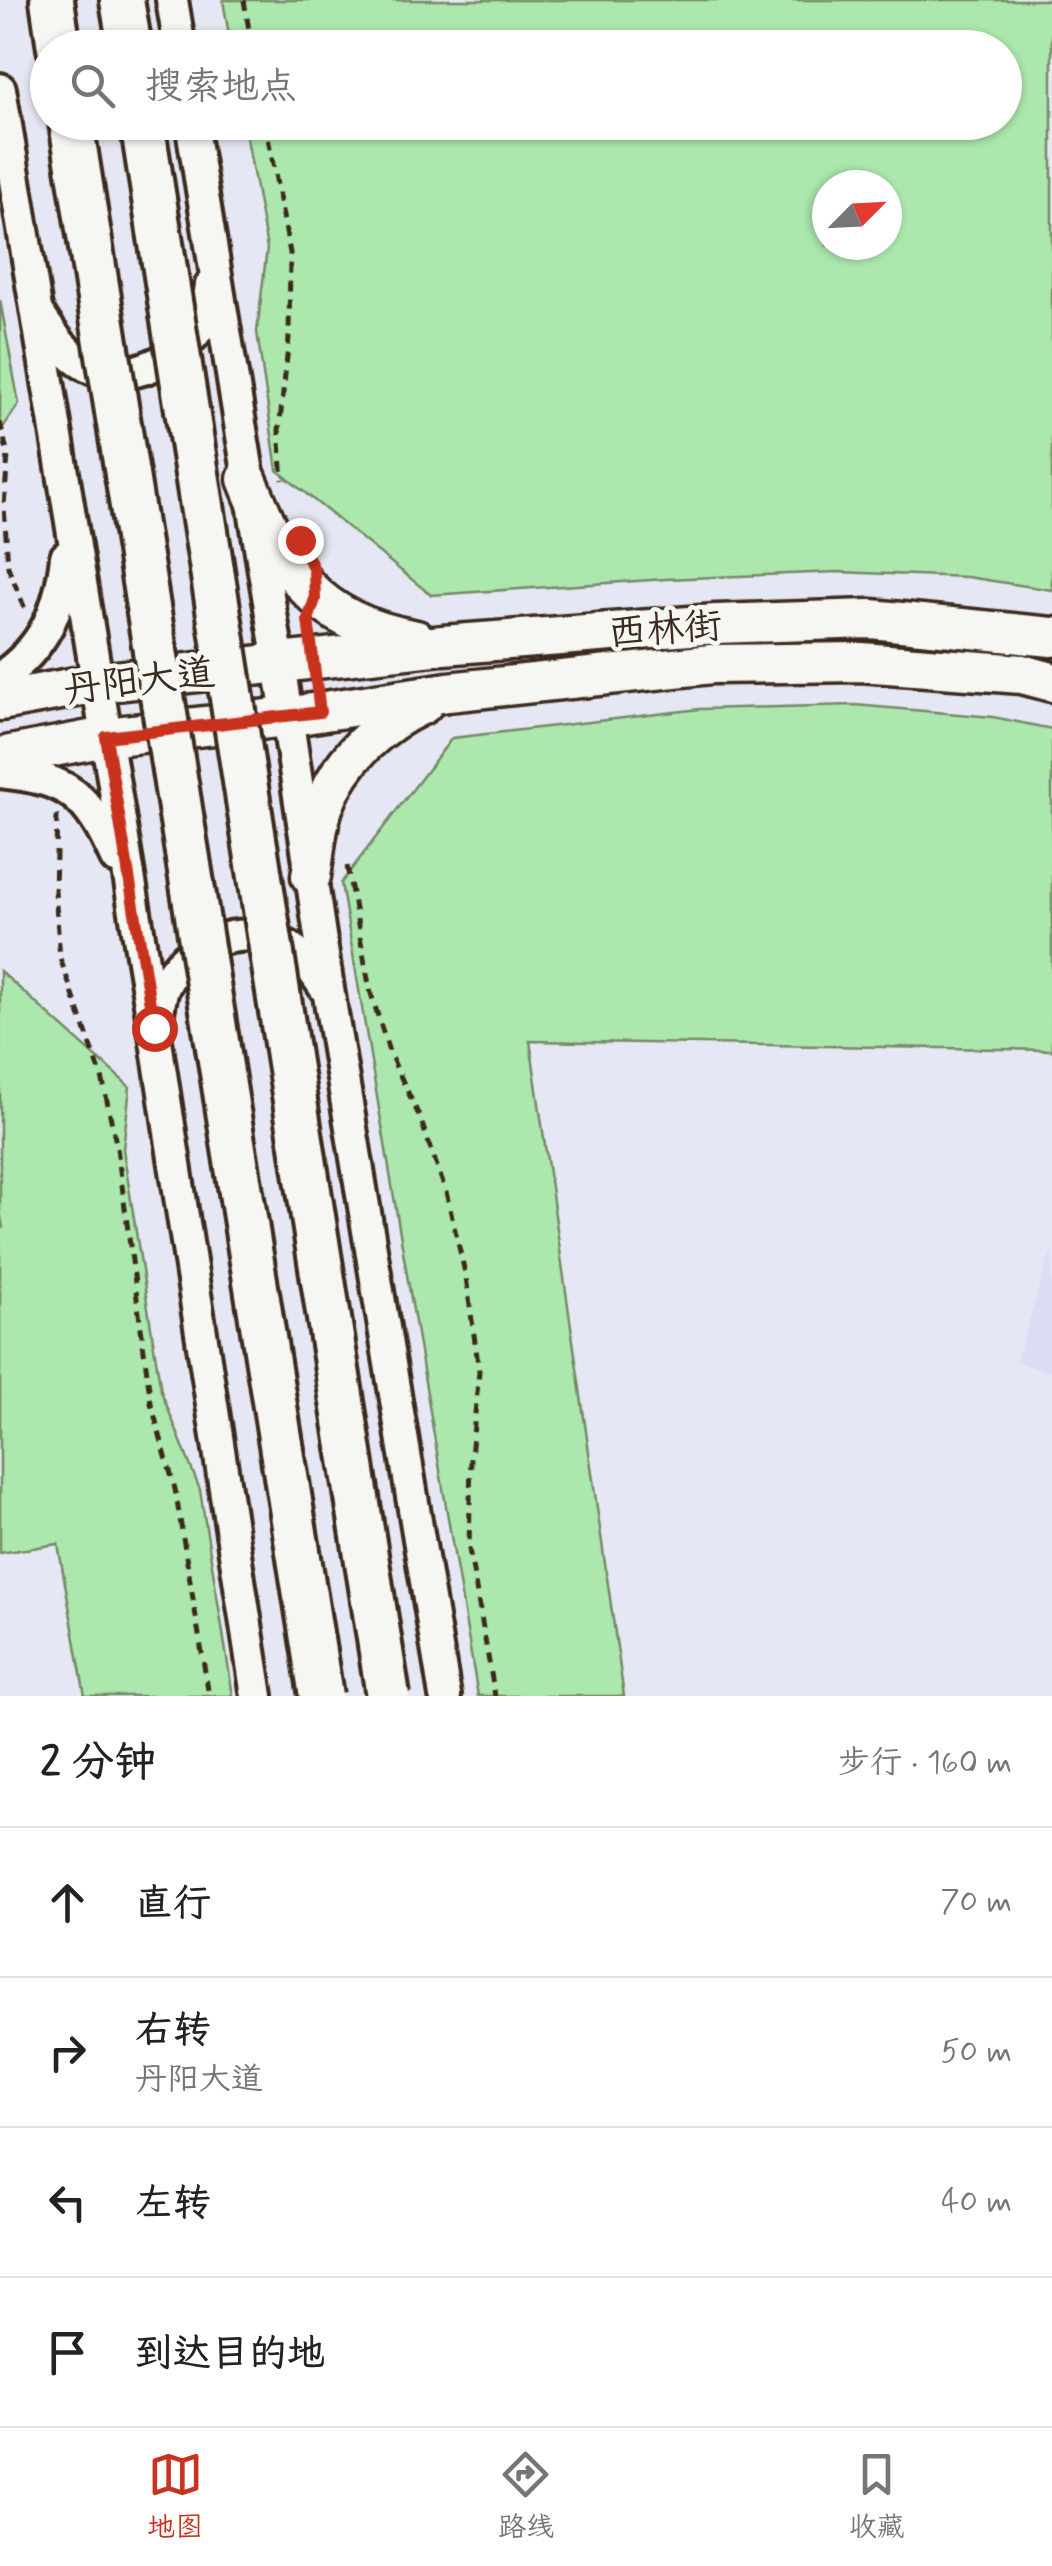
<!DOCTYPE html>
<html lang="zh">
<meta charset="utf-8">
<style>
:root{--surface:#fff;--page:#f2f2f2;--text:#222;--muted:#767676;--line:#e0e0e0;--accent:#c8321e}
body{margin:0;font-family:Mynerve,"LXGW WenKai TC",sans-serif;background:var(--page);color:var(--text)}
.compass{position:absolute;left:812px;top:170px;width:90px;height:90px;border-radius:50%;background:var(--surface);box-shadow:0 2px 8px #0004;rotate:66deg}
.stop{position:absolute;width:30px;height:30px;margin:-22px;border:8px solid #c8321e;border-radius:50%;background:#fff}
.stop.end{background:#c8321e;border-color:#fff;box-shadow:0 2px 10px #0008}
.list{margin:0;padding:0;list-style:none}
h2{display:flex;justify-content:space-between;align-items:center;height:130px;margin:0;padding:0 40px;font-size:42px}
h2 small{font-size:32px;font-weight:400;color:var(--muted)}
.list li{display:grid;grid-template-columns:65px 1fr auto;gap:30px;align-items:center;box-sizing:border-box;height:150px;padding:0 40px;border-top:2px solid var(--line)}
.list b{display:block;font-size:38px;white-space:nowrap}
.list p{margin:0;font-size:32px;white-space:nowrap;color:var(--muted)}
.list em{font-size:32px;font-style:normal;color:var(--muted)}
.icon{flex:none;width:55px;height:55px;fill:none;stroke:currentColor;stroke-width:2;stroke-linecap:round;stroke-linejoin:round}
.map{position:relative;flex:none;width:1052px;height:1696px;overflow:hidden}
.search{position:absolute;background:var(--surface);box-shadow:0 2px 8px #0004;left:30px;right:30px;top:30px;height:110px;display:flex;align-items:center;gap:25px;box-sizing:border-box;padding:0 35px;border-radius:55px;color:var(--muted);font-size:38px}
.sheet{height:730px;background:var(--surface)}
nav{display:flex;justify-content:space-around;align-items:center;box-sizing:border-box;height:140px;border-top:2px solid var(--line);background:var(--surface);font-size:28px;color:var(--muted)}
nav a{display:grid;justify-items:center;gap:5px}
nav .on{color:var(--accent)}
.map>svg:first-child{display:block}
.built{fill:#dbddf5}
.green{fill:#ace8ad;stroke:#748966;stroke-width:2.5;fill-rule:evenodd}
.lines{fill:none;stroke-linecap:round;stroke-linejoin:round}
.minor-casing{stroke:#3b2a1e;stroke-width:38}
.major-casing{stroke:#3b2a1e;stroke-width:45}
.highway-casing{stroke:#3b2a1e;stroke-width:50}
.path{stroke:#3b2a1e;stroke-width:5;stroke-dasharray:10 8;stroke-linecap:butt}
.minor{stroke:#f6f6f2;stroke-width:30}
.major{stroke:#f6f6f2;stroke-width:38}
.highway{stroke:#f6f6f2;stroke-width:42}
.highway-bridge-casing{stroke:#3b2a1e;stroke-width:50;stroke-linecap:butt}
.highway-bridge{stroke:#f6f6f2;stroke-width:42}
.route{stroke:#c8321e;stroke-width:12}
.labels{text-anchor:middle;stroke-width:9;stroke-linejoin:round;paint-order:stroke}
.street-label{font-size:38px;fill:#3b2a1e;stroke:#f6f6f2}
</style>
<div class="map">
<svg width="1052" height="1696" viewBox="0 0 1052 1696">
<rect width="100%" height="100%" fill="#e6e7f4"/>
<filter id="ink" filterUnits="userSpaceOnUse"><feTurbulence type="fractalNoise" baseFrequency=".01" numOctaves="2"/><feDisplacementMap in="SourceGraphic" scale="20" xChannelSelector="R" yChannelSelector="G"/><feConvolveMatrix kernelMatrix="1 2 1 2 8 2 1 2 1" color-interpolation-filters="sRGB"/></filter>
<g filter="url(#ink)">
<path class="built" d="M 1052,1247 L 1052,1373 L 1016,1362 Z"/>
<g class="green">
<path d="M 223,0 L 1052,0 L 1052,590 L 967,577 L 837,572 L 666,579 L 431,595 L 277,470 L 257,332 L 267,248 L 244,123 L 1004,122 L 1004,48 L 231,47 ZM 887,185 L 887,245 L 827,245 L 827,185 Z"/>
<path d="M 0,300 L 19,404 L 0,432 Z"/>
<path d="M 855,705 L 993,717 L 1052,729 L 1052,1050 L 530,1041 L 624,1696 L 478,1696 L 341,883 L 452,738 L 700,709 Z"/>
<path d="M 0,971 L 130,1087 L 123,1149 L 161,1391 L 200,1490 L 233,1696 L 85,1696 L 58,1544 L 0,1553 L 0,1229 L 3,1228 L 0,1212 Z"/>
</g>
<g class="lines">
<g class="minor-casing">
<g id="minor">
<path d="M 172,0 L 180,48"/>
<path d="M 0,89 L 154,1028 L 257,1696"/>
<path d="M 191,122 L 279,663 L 329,995 L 445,1696"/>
<path d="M 39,315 C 52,334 65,354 87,366 C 126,387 181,359 202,323 C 208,313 209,297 211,285"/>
<path d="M 0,678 C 45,647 60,610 66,557"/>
<path d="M 0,772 C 70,779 88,796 116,858"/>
<path d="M 157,1018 C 159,1008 160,996 164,987 C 185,941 246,921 289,947 C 305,957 315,973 325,988"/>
</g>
</g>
<g class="major-casing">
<g id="major">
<path d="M 247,479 C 284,570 311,621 416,640"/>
<path d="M 0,701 L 98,683 L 443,645 L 716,624 L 871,619 L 1052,637"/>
<path d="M 0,757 L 106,737 L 286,717 L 448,692 L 712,664 L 861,662 L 1022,674 L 1052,682"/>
<path d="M 311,876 C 315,853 316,826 324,805 C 342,758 379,724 423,704"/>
</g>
</g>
<g class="highway-casing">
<g id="highway">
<path d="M 52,0 L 59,48"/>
<path d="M 122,0 L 130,48"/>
</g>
</g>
<g class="path">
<path d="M 244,0 L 252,48"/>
<path d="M 265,122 L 290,253 L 289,338 L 279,430 L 283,480"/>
<path d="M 0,422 L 8,455 L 4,506 L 8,567 L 25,609"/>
<path d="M 57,815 L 55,891 L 60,958 L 102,1077 L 117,1148 L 151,1403 L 175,1489 L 209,1696"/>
<path d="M 347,866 L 370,990 L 389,1052 L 420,1118 L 446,1192 L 466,1277 L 479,1371 L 471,1457 L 469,1549 L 495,1696"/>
</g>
<use href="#minor" class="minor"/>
<use href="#major" class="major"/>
<use href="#highway" class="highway"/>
<g class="highway-bridge-casing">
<g id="highway-bridge">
<path d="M 71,122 L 321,1696"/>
<path d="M 142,122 L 388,1696"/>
</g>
</g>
<use href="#highway-bridge" class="highway-bridge"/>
</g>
</g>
<g class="lines" filter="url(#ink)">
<path class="route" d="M 154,1028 L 106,737 L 320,712 L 308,620 L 315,599 L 314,570 L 300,540"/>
</g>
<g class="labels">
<g class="street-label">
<text transform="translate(665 628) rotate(-4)" y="13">西林街</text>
<text transform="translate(139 680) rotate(-7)" y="13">丹阳大道</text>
</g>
</g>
</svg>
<svg class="compass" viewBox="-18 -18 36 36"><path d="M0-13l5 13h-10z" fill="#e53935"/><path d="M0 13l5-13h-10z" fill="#767676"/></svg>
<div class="stop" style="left:154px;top:1028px"></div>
<div class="stop end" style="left:300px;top:540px"></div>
<div class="search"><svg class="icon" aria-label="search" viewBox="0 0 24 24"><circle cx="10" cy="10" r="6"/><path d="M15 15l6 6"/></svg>搜索地点</div>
</div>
<section class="sheet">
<h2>2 分钟<small>步行 · 160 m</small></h2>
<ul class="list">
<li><svg class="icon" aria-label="ahead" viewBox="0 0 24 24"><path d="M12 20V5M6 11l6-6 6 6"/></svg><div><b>直行</b></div><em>70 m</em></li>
<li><svg class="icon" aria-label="right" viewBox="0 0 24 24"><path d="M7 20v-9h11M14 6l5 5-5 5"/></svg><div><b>右转</b><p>丹阳大道</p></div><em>50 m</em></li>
<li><svg class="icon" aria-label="left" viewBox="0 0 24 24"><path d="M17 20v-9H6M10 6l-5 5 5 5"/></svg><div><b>左转</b></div><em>40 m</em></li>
<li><svg class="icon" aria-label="arrive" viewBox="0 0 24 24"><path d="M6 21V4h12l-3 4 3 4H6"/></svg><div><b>到达目的地</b></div></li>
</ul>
</section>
<nav>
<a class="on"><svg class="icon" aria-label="map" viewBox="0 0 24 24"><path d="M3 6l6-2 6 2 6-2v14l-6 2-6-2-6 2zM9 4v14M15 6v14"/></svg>地图</a>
<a><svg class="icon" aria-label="directions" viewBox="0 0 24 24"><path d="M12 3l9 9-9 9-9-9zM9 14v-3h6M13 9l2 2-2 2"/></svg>路线</a>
<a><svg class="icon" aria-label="saved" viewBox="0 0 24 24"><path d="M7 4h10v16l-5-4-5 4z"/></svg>收藏</a>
</nav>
